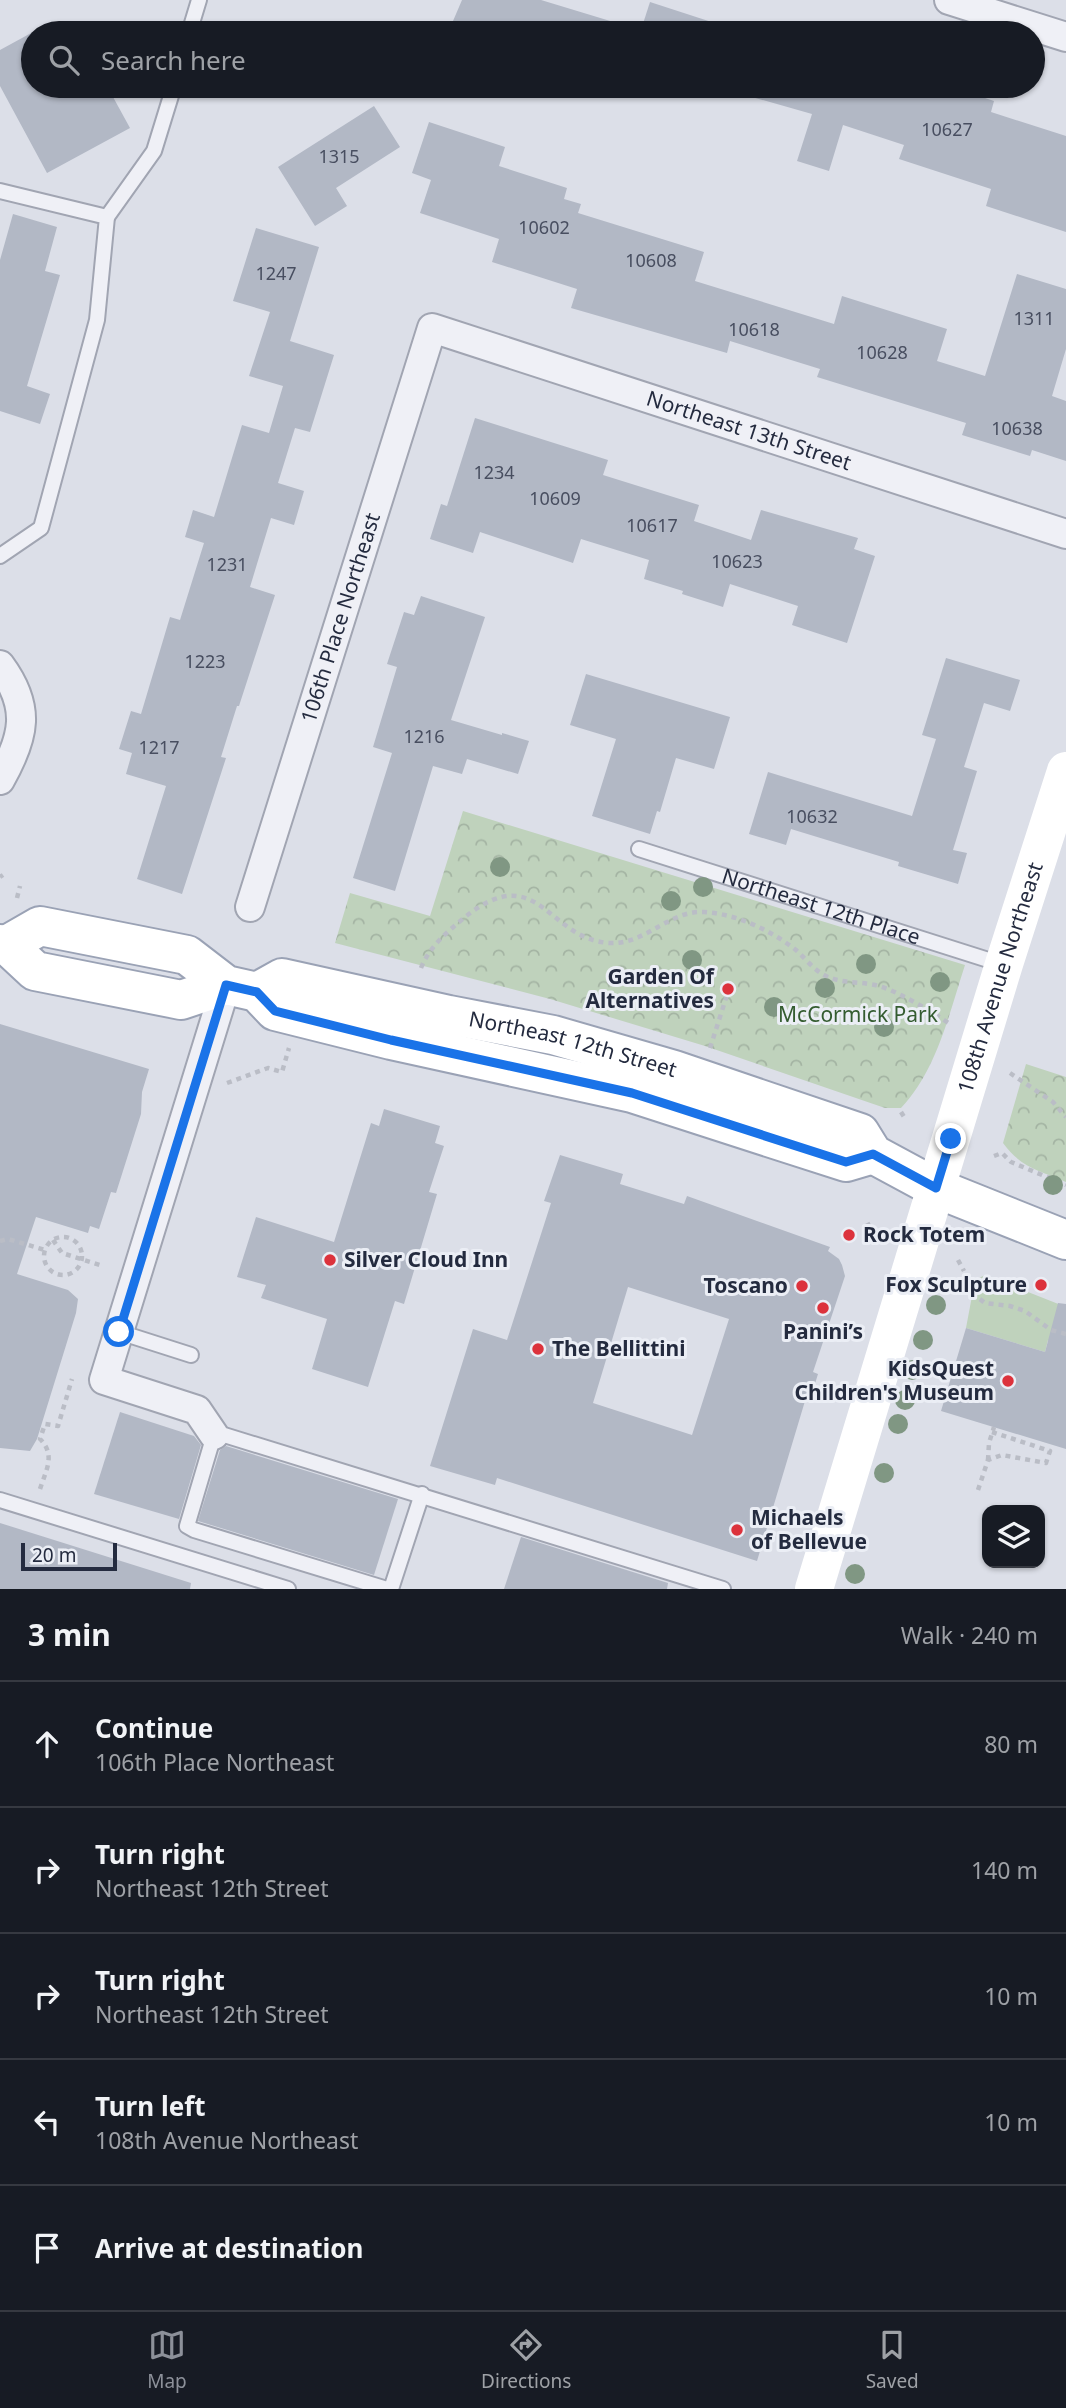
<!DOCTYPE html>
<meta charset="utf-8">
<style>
:root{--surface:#171b24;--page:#242831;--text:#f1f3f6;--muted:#9ea1a6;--line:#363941;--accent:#8c9099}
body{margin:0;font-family:"Noto Sans",sans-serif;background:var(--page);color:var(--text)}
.controls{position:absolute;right:21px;bottom:21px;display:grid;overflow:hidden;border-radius:14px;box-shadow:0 2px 5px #0004}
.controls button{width:63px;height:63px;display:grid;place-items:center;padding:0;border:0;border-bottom:2px solid var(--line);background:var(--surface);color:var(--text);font:35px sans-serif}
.scale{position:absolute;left:21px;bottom:18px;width:96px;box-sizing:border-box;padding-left:7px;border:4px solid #242b3f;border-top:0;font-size:19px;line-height:24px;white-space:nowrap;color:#242b3f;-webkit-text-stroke:5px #ebeef5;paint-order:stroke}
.stop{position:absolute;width:21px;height:21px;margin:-16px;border:5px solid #1a73e8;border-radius:50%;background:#fff}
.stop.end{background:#1a73e8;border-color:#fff;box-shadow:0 2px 7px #0008}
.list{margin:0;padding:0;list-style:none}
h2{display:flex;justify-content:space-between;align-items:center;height:91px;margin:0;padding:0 28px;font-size:30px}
h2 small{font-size:23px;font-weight:400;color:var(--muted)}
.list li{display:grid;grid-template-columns:46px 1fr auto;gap:21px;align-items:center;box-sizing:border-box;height:126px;padding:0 28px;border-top:2px solid var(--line)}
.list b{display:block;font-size:26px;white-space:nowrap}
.list p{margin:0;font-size:23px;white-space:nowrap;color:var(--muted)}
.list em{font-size:23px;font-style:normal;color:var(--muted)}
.icon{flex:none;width:38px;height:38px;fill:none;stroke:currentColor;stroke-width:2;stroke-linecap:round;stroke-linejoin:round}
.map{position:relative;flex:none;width:1066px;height:1589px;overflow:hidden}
.search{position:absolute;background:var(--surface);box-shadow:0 2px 5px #0004;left:21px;right:21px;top:21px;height:77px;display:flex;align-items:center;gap:18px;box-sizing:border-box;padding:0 24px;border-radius:38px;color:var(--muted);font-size:26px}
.sheet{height:721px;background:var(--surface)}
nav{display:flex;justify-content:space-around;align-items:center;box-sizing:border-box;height:98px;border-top:2px solid var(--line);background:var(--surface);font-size:19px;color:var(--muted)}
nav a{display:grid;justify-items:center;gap:4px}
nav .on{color:var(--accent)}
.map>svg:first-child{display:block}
.park{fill:url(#park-crowns)}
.garden{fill:#bfd2bc}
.building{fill:#b2b8c5;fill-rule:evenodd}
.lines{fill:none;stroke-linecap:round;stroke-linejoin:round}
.service-casing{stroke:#a1a5b2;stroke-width:18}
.minor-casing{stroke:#a1a5b2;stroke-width:32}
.primary-casing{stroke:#9aa2b5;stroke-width:42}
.path{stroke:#babdc6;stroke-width:4.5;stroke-dasharray:5 5;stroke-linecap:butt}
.service{stroke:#eff0f6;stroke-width:14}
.minor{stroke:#eff0f6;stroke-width:28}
.secondary{stroke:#fff;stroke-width:38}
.primary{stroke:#fff;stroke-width:38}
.tree{fill:#809783}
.route{stroke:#1a73e8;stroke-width:9}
.poi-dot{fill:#dc323c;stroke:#ebeef5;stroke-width:2.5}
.labels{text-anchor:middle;stroke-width:6;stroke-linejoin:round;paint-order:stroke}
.number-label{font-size:18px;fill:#484e60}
.street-label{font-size:21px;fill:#242b3f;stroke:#ebeef5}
.poi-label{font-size:21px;font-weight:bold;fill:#242b3f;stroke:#ebeef5;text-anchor:end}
.park-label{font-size:21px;fill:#345c30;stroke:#ebeef5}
</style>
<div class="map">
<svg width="1066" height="1589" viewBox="0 0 1066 1589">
<defs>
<pattern id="park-crowns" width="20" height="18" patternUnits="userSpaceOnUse" patternTransform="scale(1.75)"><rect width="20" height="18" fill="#bfd2bc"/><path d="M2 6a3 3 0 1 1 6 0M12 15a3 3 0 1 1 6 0" fill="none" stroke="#a4b4a3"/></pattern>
</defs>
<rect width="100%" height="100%" fill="#dcdfe8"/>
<g class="park">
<path d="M 463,811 L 965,965 C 949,1014 937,1070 901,1108 L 885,1108 L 705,1046 L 550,999 L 335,943 L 350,893 L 430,916 Z"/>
<path d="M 1026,1064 L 1066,1077 L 1066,1182 C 1039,1170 1021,1168 1003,1143 Z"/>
</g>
<path class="garden" d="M 985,1275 L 1066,1307 L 1066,1346 L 1048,1340 L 1045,1352 L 966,1328 L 975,1280 Z"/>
<g class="building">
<path d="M 462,0 L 541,0 L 630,27 L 629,33 L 464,33 L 467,26 L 453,21 Z"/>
<path d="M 650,2 L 730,28 L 729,33 L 640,33 Z"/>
<path d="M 33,32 L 33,86 L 107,86 L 130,128 L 47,173 L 0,86 L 0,50 Z"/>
<path d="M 739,86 L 975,86 L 973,94 L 994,101 L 991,112 L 1066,136 L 1066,232 L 986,206 L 991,189 L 899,159 L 904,145 L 843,125 L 829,171 L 797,161 L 812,114 L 738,93 Z"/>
<path d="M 374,106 L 400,147 L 336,188 L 347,206 L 315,226 L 278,167 Z"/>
<path d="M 429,122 L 505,147 L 499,166 L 567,188 L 564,199 L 581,204 L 578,213 L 704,252 L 695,281 L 834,324 L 842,296 L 947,329 L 937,361 L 985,376 L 1017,274 L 1066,289 L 1066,349 L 1052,396 L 1066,401 L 1066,461 L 1032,450 L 1030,456 L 962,435 L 966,423 L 817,377 L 820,369 L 730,341 L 727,353 L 571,308 L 577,289 L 492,262 L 499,239 L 420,213 L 431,180 L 412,173 Z"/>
<path d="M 13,214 L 57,227 L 45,271 L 60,275 L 27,386 L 50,394 L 40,424 L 0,411 L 0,260 Z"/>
<path d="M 256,228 L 319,247 L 290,341 L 334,355 L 310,432 L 295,428 L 278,483 L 304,491 L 294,525 L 271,518 L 250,587 L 275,595 L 239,706 L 237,706 L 221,757 L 226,758 L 182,894 L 137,879 L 166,786 L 126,774 L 132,753 L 119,749 L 131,711 L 141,714 L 170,617 L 180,620 L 204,543 L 185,537 L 193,510 L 214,517 L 242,425 L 269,433 L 283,386 L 249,376 L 270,312 L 233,301 Z"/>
<path d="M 475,418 L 608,460 L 603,475 L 699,505 L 694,521 L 751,540 L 761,510 L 858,538 L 854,549 L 875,556 L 847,643 L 792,625 L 798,606 L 730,584 L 723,607 L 682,594 L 683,591 L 644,579 L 649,560 L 581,539 L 573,563 L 480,532 L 473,553 L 430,539 L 441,504 L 447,506 Z"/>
<path d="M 421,596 L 485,617 L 451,720 L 502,735 L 502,733 L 529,741 L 518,774 L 467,759 L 462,774 L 433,766 L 395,891 L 353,878 L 392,753 L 373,747 L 397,667 L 387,664 L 404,612 L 414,615 Z"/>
<path d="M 946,658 L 1020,680 L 1010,711 L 984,703 L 964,767 L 977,771 L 953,850 L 967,853 L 958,884 L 898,866 L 899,862 L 791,829 L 786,845 L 749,834 L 768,772 L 912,816 L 936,739 L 922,735 Z"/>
<path d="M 586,674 L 730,717 L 714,769 L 676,758 L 660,812 L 657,811 L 650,834 L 592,816 L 616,739 L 570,725 Z"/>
<path d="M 0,1024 L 149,1069 L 142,1092 L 141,1114 L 116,1193 L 111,1192 L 99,1229 L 90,1226 L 88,1233 L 36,1217 L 17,1274 L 68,1290 L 78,1299 L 76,1313 L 37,1439 L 30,1451 L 0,1448 Z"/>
<path d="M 384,1109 L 440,1126 L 435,1143 L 444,1146 L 429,1192 L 437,1194 L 404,1304 L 395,1301 L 368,1387 L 312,1369 L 327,1319 L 261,1298 L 266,1285 L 237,1277 L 256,1217 L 334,1242 L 371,1123 L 379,1126 Z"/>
<path d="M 560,1155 L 623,1174 L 620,1184 L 684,1204 L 687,1196 L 830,1247 L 828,1251 L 839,1259 L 842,1265 L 845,1276 L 813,1372 L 818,1374 L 809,1403 L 805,1401 L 757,1561 L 497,1478 L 495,1485 L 430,1466 L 473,1329 L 507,1340 L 551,1203 L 544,1201 ZM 628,1287 L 729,1319 L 692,1435 L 593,1403 Z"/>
<path d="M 1058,1303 L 1066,1304 L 1066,1449 L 941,1411 L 966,1328 L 1045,1352 Z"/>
<path d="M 120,1412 L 194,1436 L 201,1445 L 179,1519 L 94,1494 Z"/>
<path d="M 226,1446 L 398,1499 L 374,1575 L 198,1521 L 220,1450 Z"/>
<path d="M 0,1523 L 191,1583 L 190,1589 L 0,1589 Z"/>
<path d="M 521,1537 L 668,1583 L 667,1589 L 504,1589 Z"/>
</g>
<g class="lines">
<g class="service-casing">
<g id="service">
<path d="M 189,33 L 199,0"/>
<path d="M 0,191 L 107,217 L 97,320 L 41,528 L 0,556"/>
<path d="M 107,217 L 154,151 L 174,86"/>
<path id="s1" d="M 639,849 L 1001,964"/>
<path d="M 119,1332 L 191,1355"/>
<path d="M 0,1500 L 288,1589"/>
<path d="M 387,1589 L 194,1530 L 187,1526 L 214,1435 L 221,1434 L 723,1589"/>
<path d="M 388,1589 L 392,1586 L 422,1494"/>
</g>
</g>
<g class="minor-casing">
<g id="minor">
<path d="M 949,0 L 1066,37"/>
<path d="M 0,665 C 31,707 25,736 0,780"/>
<path id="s2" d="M 250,907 L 432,328 L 1066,534"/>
<path d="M 214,1435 L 197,1410 L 104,1380 L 226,985"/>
</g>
</g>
<g class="primary-casing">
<g id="primary">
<path d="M 0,944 L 7,945 L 35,971 L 181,1000 L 226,985"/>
<path d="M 7,945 L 40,926 L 187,955 L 226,985 L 257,992 L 275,1011 L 391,1040 L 632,1093 L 846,1162 L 873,1154"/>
<path id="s4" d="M 257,992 L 282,978 L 449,1015 L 553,1035 L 674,1070 L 860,1133 L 873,1154 L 936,1188 L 1066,1240"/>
</g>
</g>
<g class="path">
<path d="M 0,877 L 3,875"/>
<path d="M 17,898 L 20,886"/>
<path d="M 421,968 C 430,946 447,932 465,917 C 539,858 547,940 610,943 C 645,945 669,910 704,912 C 737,914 770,930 796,950 C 805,958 813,969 824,975 C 841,984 856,981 875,985 C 895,989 932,1012 950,1024"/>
<path d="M 710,1048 L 728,992"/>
<path d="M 1010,1073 L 1053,1102 L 1066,1117"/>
<path d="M 227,1083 L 268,1068 L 282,1072 L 289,1048"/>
<path d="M 901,1112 L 906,1120"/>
<path d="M 994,1156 L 1002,1153 L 1011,1162 L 1066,1185"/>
<path d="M 866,1226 L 874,1222"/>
<circle cx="63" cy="1256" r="19"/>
<path d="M 53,1240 L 62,1253 L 100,1265"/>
<path d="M 0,1241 L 8,1239 L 45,1250"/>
<path d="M 958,1260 L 964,1271"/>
<path d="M 956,1281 L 985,1303 L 1010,1306 L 1025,1311 L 1051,1330 L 1066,1334"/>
<path d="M 988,1460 L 989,1443 L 994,1427"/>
<path d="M 40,1489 C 46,1470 56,1455 40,1439 L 45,1424 L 58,1426 L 72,1379"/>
<path d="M 978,1490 L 988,1460 L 1002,1455 L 1046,1463 L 1050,1451 L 992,1432"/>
</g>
<use href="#service" class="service"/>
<use href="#minor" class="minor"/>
<path class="secondary" id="s3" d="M 814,1589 L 1004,964 L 1066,771"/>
<use href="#primary" class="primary"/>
</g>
<g class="tree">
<circle cx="500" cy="867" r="10"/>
<circle cx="703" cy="887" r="10"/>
<circle cx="671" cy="901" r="10"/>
<circle cx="692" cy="960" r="10"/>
<circle cx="866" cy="964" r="10"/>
<circle cx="940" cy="982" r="10"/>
<circle cx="825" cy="988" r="10"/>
<circle cx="774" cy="1007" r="10"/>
<circle cx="884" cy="1027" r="10"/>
<circle cx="1053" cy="1185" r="10"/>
<circle cx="936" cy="1305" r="10"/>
<circle cx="923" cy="1340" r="10"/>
<circle cx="912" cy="1370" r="10"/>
<circle cx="905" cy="1400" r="10"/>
<circle cx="898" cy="1424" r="10"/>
<circle cx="884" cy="1473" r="10"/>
<circle cx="855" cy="1574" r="10"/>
</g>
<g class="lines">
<path class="route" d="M 119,1332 L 226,985 L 257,992 L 275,1011 L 391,1040 L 632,1093 L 846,1162 L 873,1154 L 936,1188 L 951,1139"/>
</g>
<g class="poi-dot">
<circle cx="728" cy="989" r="7"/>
<circle cx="849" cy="1235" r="7"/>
<circle cx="330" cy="1260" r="7"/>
<circle cx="1041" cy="1285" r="7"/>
<circle cx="802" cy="1286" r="7"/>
<circle cx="823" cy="1308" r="7"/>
<circle cx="538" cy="1349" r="7"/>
<circle cx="1008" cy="1381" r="7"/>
<circle cx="737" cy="1530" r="7"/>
</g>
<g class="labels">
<g class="number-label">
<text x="947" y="136">10627</text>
<text x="339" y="163">1315</text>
<text x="544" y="234">10602</text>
<text x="651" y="267">10608</text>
<text x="276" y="280">1247</text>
<text x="1034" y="325">1311</text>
<text x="754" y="336">10618</text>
<text x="882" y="359">10628</text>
<text x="1017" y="435">10638</text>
<text x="494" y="479">1234</text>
<text x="555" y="505">10609</text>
<text x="652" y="532">10617</text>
<text x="737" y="568">10623</text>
<text x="227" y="571">1231</text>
<text x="205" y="668">1223</text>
<text x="424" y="743">1216</text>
<text x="159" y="754">1217</text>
<text x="812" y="823">10632</text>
</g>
<g class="street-label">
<text dy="7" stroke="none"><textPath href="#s2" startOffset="940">Northeast 13th Street</textPath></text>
<text dy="7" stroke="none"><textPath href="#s2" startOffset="303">106th Place Northeast</textPath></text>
<text dy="7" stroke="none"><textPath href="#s1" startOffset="191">Northeast 12th Place</textPath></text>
<text dy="7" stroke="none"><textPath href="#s3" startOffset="639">108th Avenue Northeast</textPath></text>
<text dy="7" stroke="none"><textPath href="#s4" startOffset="327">Northeast 12th Street</textPath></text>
</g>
<g class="poi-label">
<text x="714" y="984">Garden Of<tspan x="714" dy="24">Alternatives</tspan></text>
<text x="863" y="1242" text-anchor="start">Rock Totem</text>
<text x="344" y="1267" text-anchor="start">Silver Cloud Inn</text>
<text x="1027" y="1292">Fox Sculpture</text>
<text x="788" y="1293">Toscano</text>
<text x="823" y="1339" text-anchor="middle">Panini’s</text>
<text x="552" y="1356" text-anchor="start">The Bellittini</text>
<text x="994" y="1376">KidsQuest<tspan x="994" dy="24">Children's Museum</tspan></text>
<text x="751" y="1525" text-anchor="start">Michaels<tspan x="751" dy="24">of Bellevue</tspan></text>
</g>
<g class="park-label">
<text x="858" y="1022">McCormick Park</text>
</g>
</g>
</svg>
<div class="controls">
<button><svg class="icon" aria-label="layers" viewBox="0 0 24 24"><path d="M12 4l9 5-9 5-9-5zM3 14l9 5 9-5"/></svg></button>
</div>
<div class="scale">20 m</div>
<div class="stop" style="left:119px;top:1332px"></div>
<div class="stop end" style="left:951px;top:1139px"></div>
<div class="search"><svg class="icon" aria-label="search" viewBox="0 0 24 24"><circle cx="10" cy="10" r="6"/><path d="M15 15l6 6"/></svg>Search here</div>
</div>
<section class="sheet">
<h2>3 min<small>Walk · 240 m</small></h2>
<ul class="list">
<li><svg class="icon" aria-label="ahead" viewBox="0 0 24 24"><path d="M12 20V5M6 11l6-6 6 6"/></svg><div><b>Continue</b><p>106th Place Northeast</p></div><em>80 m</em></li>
<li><svg class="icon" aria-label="right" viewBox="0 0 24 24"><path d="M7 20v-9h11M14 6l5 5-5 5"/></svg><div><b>Turn right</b><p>Northeast 12th Street</p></div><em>140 m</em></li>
<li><svg class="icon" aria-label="right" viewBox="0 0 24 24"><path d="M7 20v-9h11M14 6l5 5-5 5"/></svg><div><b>Turn right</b><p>Northeast 12th Street</p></div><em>10 m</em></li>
<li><svg class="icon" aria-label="left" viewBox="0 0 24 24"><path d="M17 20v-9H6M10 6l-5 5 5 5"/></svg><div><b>Turn left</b><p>108th Avenue Northeast</p></div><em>10 m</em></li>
<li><svg class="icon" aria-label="arrive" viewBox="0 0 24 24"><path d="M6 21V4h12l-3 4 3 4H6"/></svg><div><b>Arrive at destination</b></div></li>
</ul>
</section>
<nav>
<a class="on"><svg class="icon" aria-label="map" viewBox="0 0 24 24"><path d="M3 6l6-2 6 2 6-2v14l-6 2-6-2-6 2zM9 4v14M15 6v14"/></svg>Map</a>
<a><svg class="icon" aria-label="directions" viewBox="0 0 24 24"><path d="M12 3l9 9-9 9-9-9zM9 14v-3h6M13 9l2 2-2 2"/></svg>Directions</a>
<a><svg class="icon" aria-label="saved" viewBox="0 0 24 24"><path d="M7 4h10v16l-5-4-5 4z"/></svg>Saved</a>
</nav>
